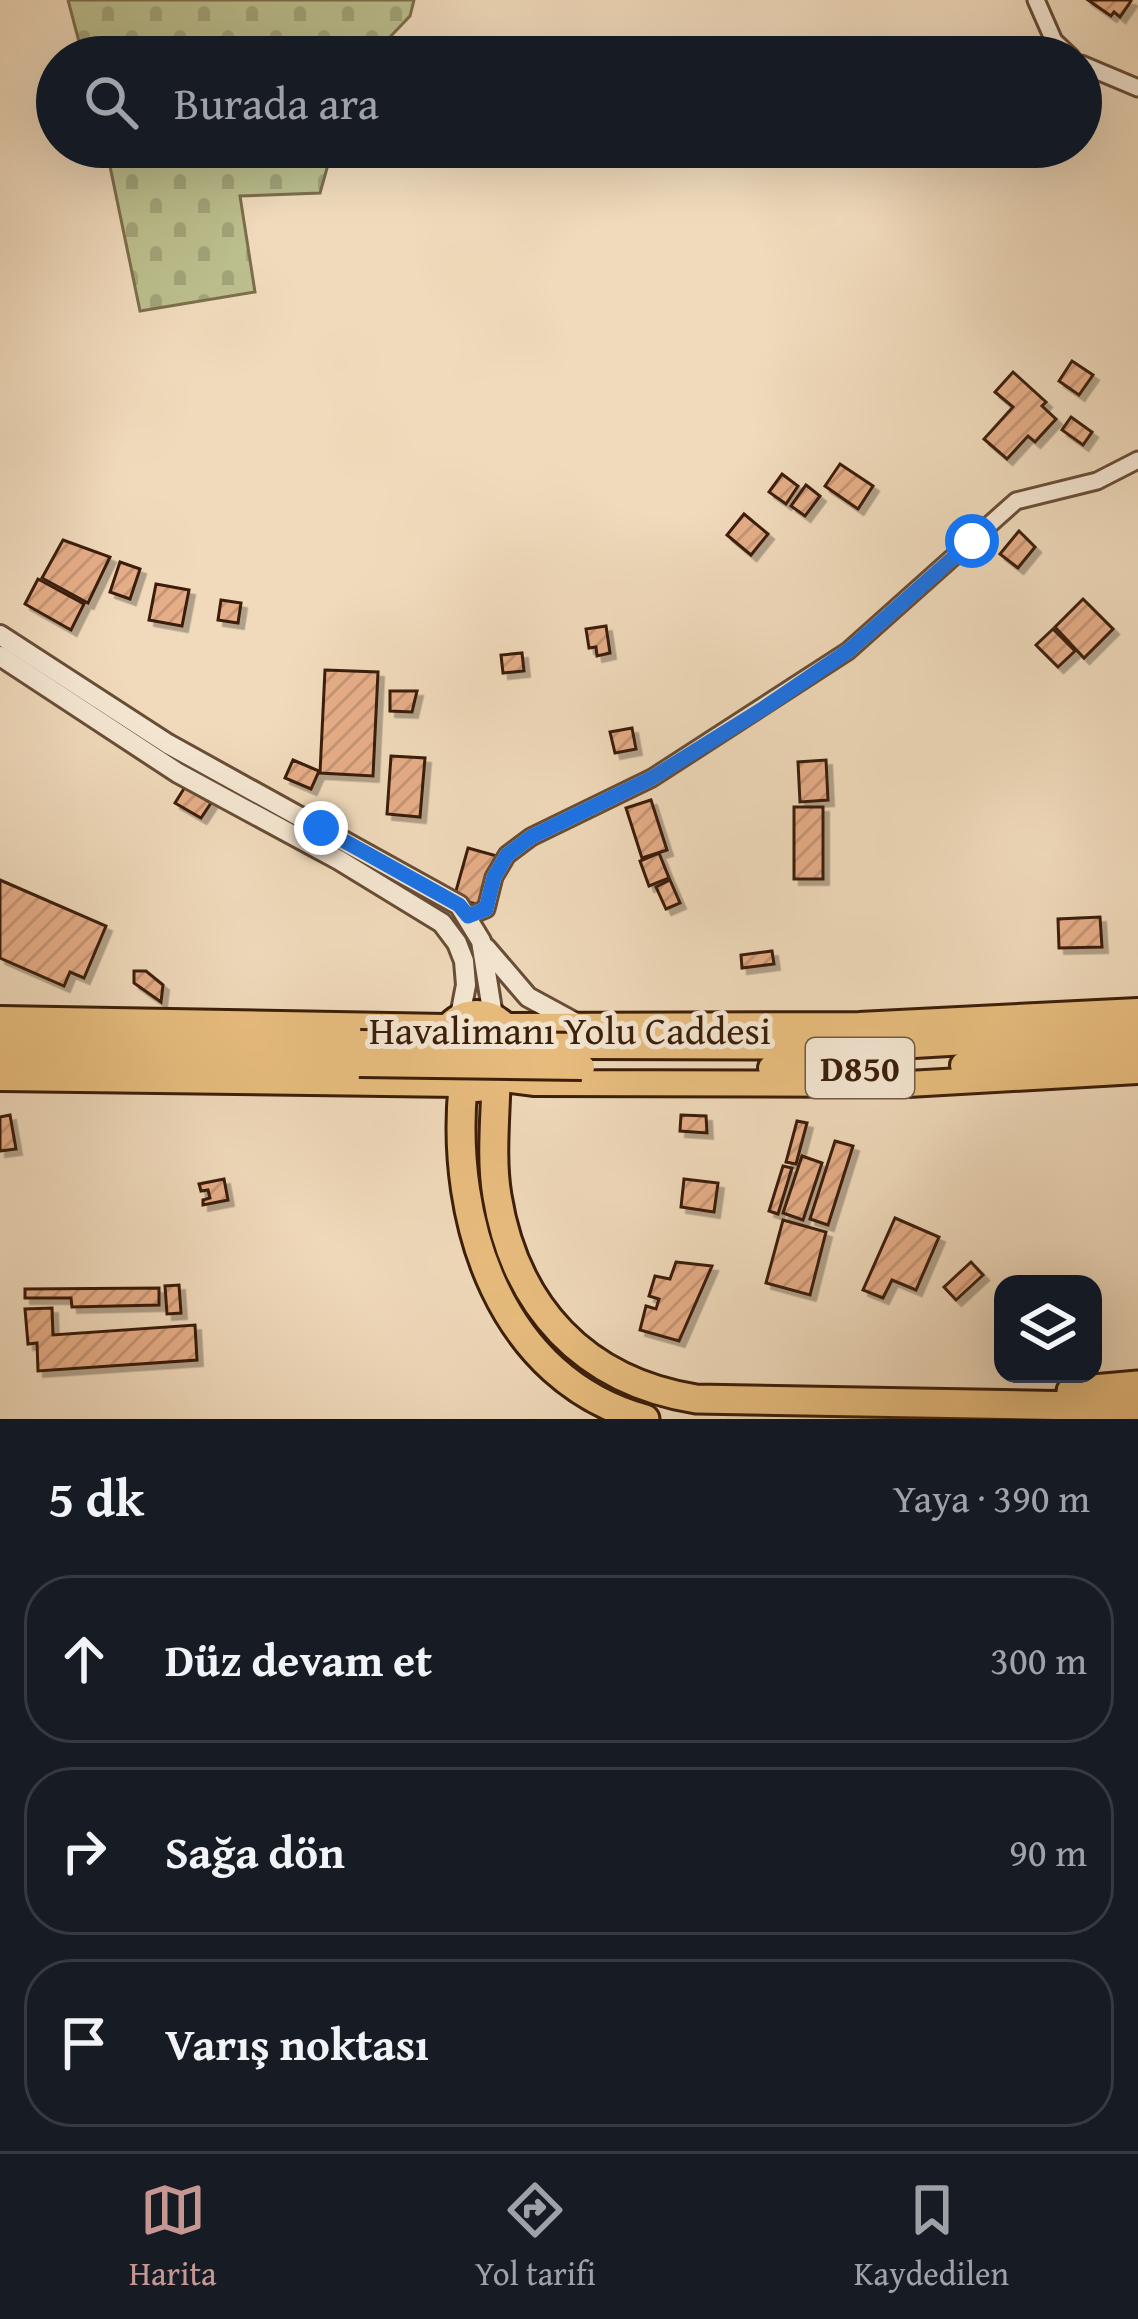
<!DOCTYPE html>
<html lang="tr">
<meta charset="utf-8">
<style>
:root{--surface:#171b24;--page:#20242c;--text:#f1f3f6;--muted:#9ea1a6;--line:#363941;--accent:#c59692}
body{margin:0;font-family:"Gentium Book Plus",serif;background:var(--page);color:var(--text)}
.controls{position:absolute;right:36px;bottom:36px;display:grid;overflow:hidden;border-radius:24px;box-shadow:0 12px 48px #0002}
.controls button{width:108px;height:108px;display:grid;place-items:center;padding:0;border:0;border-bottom:3px solid var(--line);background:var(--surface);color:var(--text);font:60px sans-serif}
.stop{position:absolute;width:36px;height:36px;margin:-27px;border:9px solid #1a73e8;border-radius:50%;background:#fff}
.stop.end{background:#1a73e8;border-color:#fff;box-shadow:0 3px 12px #0008}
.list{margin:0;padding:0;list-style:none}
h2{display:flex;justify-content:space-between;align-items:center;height:156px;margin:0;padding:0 48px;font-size:51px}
h2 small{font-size:39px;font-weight:400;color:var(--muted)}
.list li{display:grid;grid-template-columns:78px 1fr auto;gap:36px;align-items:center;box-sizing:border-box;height:168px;margin:0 24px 24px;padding:0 24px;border:3px solid var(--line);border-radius:48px}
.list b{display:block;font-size:45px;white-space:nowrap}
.list em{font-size:39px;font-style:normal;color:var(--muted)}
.icon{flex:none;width:66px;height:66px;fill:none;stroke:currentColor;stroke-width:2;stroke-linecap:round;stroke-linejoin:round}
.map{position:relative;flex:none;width:1138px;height:1419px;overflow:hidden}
.search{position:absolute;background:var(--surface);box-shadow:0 12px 48px #0002;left:36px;right:36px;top:36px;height:132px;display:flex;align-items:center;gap:30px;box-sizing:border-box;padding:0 42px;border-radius:66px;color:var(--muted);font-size:45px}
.sheet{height:732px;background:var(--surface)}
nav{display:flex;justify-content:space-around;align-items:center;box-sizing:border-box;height:168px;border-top:3px solid var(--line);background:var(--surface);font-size:33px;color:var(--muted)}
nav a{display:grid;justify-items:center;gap:6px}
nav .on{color:var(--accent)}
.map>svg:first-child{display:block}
.cemetery{fill:url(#cemetery-stones);stroke:#7c6e4c;stroke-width:3}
.building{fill:url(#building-hatch);stroke:#3b1e09;stroke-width:3;filter:url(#shadow)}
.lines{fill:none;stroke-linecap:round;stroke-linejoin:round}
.minor-casing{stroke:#684d36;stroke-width:21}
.tertiary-casing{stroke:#684d36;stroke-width:24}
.trunk-casing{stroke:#3b1e09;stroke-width:30}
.motorway-casing{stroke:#3b1e09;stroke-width:33}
.minor{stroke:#f5e7d3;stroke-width:15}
.tertiary{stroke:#f5e7d3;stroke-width:18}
.trunk{stroke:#e8bd7e;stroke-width:24}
.motorway{stroke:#e8bd7e;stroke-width:27}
.trunk-bridge-casing{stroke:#3b1e09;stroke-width:30;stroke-linecap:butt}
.trunk-bridge{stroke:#e8bd7e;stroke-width:24}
.route{stroke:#1a73e8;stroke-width:15}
.labels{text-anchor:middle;stroke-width:10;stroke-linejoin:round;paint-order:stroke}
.shield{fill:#f5e7d3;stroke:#735a46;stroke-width:3}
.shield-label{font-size:36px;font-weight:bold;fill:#3b1e09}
.street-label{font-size:39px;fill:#3b1e09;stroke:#f5e7d3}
</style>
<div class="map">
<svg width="1138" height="1419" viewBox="0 0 1138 1419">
<defs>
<pattern id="cemetery-stones" width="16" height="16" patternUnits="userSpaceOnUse" patternTransform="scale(3)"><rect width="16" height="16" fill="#bcbf8e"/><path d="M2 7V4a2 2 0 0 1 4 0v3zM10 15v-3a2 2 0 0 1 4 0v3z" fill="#a2a479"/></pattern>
<pattern id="building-hatch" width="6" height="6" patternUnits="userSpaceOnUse" patternTransform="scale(3)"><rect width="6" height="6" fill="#e6ae88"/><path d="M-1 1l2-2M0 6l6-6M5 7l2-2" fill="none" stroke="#c69574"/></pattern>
<filter id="shadow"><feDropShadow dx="5.5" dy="5.5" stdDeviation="0" flood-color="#0004"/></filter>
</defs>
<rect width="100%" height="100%" fill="#f0dabb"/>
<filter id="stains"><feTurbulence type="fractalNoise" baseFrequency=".00167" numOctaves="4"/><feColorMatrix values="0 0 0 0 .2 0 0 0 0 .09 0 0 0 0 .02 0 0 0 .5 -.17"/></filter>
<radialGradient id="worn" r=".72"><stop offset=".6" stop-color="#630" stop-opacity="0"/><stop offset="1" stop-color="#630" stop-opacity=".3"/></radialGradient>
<g class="cemetery">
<path d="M 68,0 L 414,0 L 410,16 L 371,57 L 83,57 Z"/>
<path d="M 106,147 L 333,147 L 320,193 L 240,196 L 255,292 L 140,311 Z"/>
</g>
<g class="building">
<path d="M 1088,0 L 1130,0 L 1131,1 L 1120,17 L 1114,12 L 1111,16 Z"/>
<path d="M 1072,361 L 1093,375 L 1079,395 L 1059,381 Z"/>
<path d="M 1013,372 L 1046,402 L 1042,406 L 1056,419 L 1035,442 L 1028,436 L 1007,459 L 984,439 L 1013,407 L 995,392 Z"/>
<path d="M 1071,417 L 1092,432 L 1083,445 L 1062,430 Z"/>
<path d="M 840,464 L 873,486 L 858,509 L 825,486 Z"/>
<path d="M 782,474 L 798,486 L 786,504 L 769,492 Z"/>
<path d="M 806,485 L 820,496 L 805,516 L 791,506 Z"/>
<path d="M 744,514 L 768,534 L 751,555 L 727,535 Z"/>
<path d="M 1019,531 L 1035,547 L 1018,568 L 1000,554 Z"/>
<path d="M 63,540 L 110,557 L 88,603 L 42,578 Z"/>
<path d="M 120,562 L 140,569 L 130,599 L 110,592 Z"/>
<path d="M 38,579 L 84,604 L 71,630 L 25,604 Z"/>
<path d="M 156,584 L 189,590 L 182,626 L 149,620 Z"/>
<path d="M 1083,599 L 1113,629 L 1084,658 L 1055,627 Z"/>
<path d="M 221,600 L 241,603 L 238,623 L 218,620 Z"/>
<path d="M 606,626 L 610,653 L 597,656 L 596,647 L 589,648 L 586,629 Z"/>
<path d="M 1053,629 L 1075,651 L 1058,667 L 1036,645 Z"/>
<path d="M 522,653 L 524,671 L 503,673 L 501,655 Z"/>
<path d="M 325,670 L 378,672 L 373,776 L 320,773 Z"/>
<path d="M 390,691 L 417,691 L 412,712 L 390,711 Z"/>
<path d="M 632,728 L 636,749 L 615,753 L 610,732 Z"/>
<path d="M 391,756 L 425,758 L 420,817 L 387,814 Z"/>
<path d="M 293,760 L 319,771 L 311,789 L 285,778 Z"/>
<path d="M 826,760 L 828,800 L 800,802 L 798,762 Z"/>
<path d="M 185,787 L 211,803 L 201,818 L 175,803 Z"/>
<path d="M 651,800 L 667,850 L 642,858 L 626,808 Z"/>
<rect x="794" y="807" width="29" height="72"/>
<path d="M 468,848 L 497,856 L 483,906 L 454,898 Z"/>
<path d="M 659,853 L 669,878 L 649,886 L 640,861 Z"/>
<path d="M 0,880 L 106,926 L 84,978 L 70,972 L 64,986 L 0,958 Z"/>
<path d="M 670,880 L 680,903 L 666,909 L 656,887 Z"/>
<path d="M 1100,917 L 1102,947 L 1059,948 L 1058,919 Z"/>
<path d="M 772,951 L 774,964 L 742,968 L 741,955 Z"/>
<path d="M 134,971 L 146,971 L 163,985 L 161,1002 L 134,983 Z"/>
<path d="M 10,1115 L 16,1149 L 0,1151 L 0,1117 Z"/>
<path d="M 681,1115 L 706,1116 L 707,1133 L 680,1131 Z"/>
<path d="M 797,1121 L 807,1123 L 796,1164 L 786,1162 Z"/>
<path d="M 835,1141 L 853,1146 L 828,1225 L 810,1219 Z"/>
<path d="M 802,1156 L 822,1163 L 803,1220 L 783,1213 Z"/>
<path d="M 783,1166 L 792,1168 L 778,1214 L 769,1211 Z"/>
<path d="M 224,1179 L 228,1200 L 203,1205 L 203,1200 L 210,1198 L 208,1190 L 201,1191 L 199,1184 Z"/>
<path d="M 684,1179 L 718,1183 L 714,1212 L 681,1207 Z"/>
<path d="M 895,1218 L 939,1237 L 916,1290 L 892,1280 L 883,1298 L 863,1290 Z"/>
<path d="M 783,1220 L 826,1232 L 810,1295 L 766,1283 Z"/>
<path d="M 676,1262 L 712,1266 L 679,1341 L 640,1330 L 646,1306 L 656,1309 L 659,1299 L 649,1296 L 655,1276 L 670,1279 Z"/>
<path d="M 971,1262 L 983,1275 L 956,1300 L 944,1287 Z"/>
<path d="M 179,1285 L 181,1313 L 167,1314 L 165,1286 Z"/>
<path d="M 159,1288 L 159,1305 L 72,1307 L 71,1298 L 25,1298 L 25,1289 Z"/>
<path d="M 52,1308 L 53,1335 L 195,1325 L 197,1360 L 38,1371 L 37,1343 L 28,1344 L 25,1309 Z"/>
</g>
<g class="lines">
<g class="minor-casing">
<g id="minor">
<path d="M 1036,0 L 1054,41 L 1071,57"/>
<path d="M 1081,64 L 1138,88"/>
<path d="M 468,916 L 486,909 L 494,877 L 507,855 L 531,837 L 652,778 L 848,651 L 1016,501 L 1097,481 L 1138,460"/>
</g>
</g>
<g class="tertiary-casing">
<g id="tertiary">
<path d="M 0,635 L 168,744 L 459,905 L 481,941 L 493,1016"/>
<path d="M 0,656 L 178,773 L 339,860 L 442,923 L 457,943 L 464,961 L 466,985 L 460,1016"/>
<path d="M 486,948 L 528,997 L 574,1022"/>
</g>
</g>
<g class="trunk-casing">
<g id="trunk">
<circle cx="477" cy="1051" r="38"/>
<path d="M 0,1019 L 446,1027"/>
<path d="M 506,1026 L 859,1025 L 1138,1011"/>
<path d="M 0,1039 L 360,1043"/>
<path d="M 583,1046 L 880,1047 L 1138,1032"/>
<path d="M 0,1058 L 359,1064"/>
<path d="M 963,1065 L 1138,1052"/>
<path d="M 771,1068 L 886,1067"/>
<path d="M 0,1078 L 459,1084"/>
<path d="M 503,1079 L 535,1083 L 908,1084 L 1138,1071"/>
</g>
</g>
<g class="motorway-casing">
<g id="motorway">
<path d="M 496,1084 C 495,1120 491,1160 497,1196 C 515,1307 584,1381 696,1399 L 1138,1407"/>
<path d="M 463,1086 C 450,1222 500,1379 645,1419"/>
<path d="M 1071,1391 L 1138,1385"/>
</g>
</g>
<use href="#minor" class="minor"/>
<use href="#tertiary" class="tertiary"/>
<use href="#trunk" class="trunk"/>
<use href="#motorway" class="motorway"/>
<g class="trunk-bridge-casing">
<g id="trunk-bridge">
<path d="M 360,1043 L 583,1046"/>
<path d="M 359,1064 L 582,1067"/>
</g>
</g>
<use href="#trunk-bridge" class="trunk-bridge"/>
</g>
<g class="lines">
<path class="route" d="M 321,828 L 459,905 L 468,916 L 486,909 L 494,877 L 507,855 L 531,837 L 652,778 L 764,708 L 848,651 L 972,541"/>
</g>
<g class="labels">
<rect class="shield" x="806" y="1038" width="108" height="60" rx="9"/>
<g class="shield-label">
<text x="860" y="1081">D850</text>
</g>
<g class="street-label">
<text x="570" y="1044">Havalimanı Yolu Caddesi</text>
</g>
</g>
<rect width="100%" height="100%" filter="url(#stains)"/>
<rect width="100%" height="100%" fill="url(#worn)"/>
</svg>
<div class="controls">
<button><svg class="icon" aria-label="layers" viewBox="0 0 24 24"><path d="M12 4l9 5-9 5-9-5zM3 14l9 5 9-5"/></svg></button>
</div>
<div class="stop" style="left:972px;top:541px"></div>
<div class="stop end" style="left:321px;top:828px"></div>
<div class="search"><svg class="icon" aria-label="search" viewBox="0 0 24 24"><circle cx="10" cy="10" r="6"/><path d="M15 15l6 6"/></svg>Burada ara</div>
</div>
<section class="sheet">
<h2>5 dk<small>Yaya · 390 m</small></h2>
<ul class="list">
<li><svg class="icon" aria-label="ahead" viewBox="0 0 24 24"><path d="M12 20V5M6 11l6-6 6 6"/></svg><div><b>Düz devam et</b></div><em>300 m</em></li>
<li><svg class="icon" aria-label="right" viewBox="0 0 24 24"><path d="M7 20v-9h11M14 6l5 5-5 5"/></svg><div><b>Sağa dön</b></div><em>90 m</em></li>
<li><svg class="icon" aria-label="arrive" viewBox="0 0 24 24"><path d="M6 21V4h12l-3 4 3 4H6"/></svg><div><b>Varış noktası</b></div></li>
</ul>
</section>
<nav>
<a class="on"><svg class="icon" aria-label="map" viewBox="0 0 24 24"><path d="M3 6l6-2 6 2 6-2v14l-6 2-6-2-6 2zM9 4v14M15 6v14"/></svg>Harita</a>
<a><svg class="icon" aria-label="directions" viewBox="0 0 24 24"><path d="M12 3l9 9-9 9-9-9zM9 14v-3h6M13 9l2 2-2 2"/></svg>Yol tarifi</a>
<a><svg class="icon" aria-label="saved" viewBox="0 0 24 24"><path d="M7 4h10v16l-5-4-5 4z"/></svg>Kaydedilen</a>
</nav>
